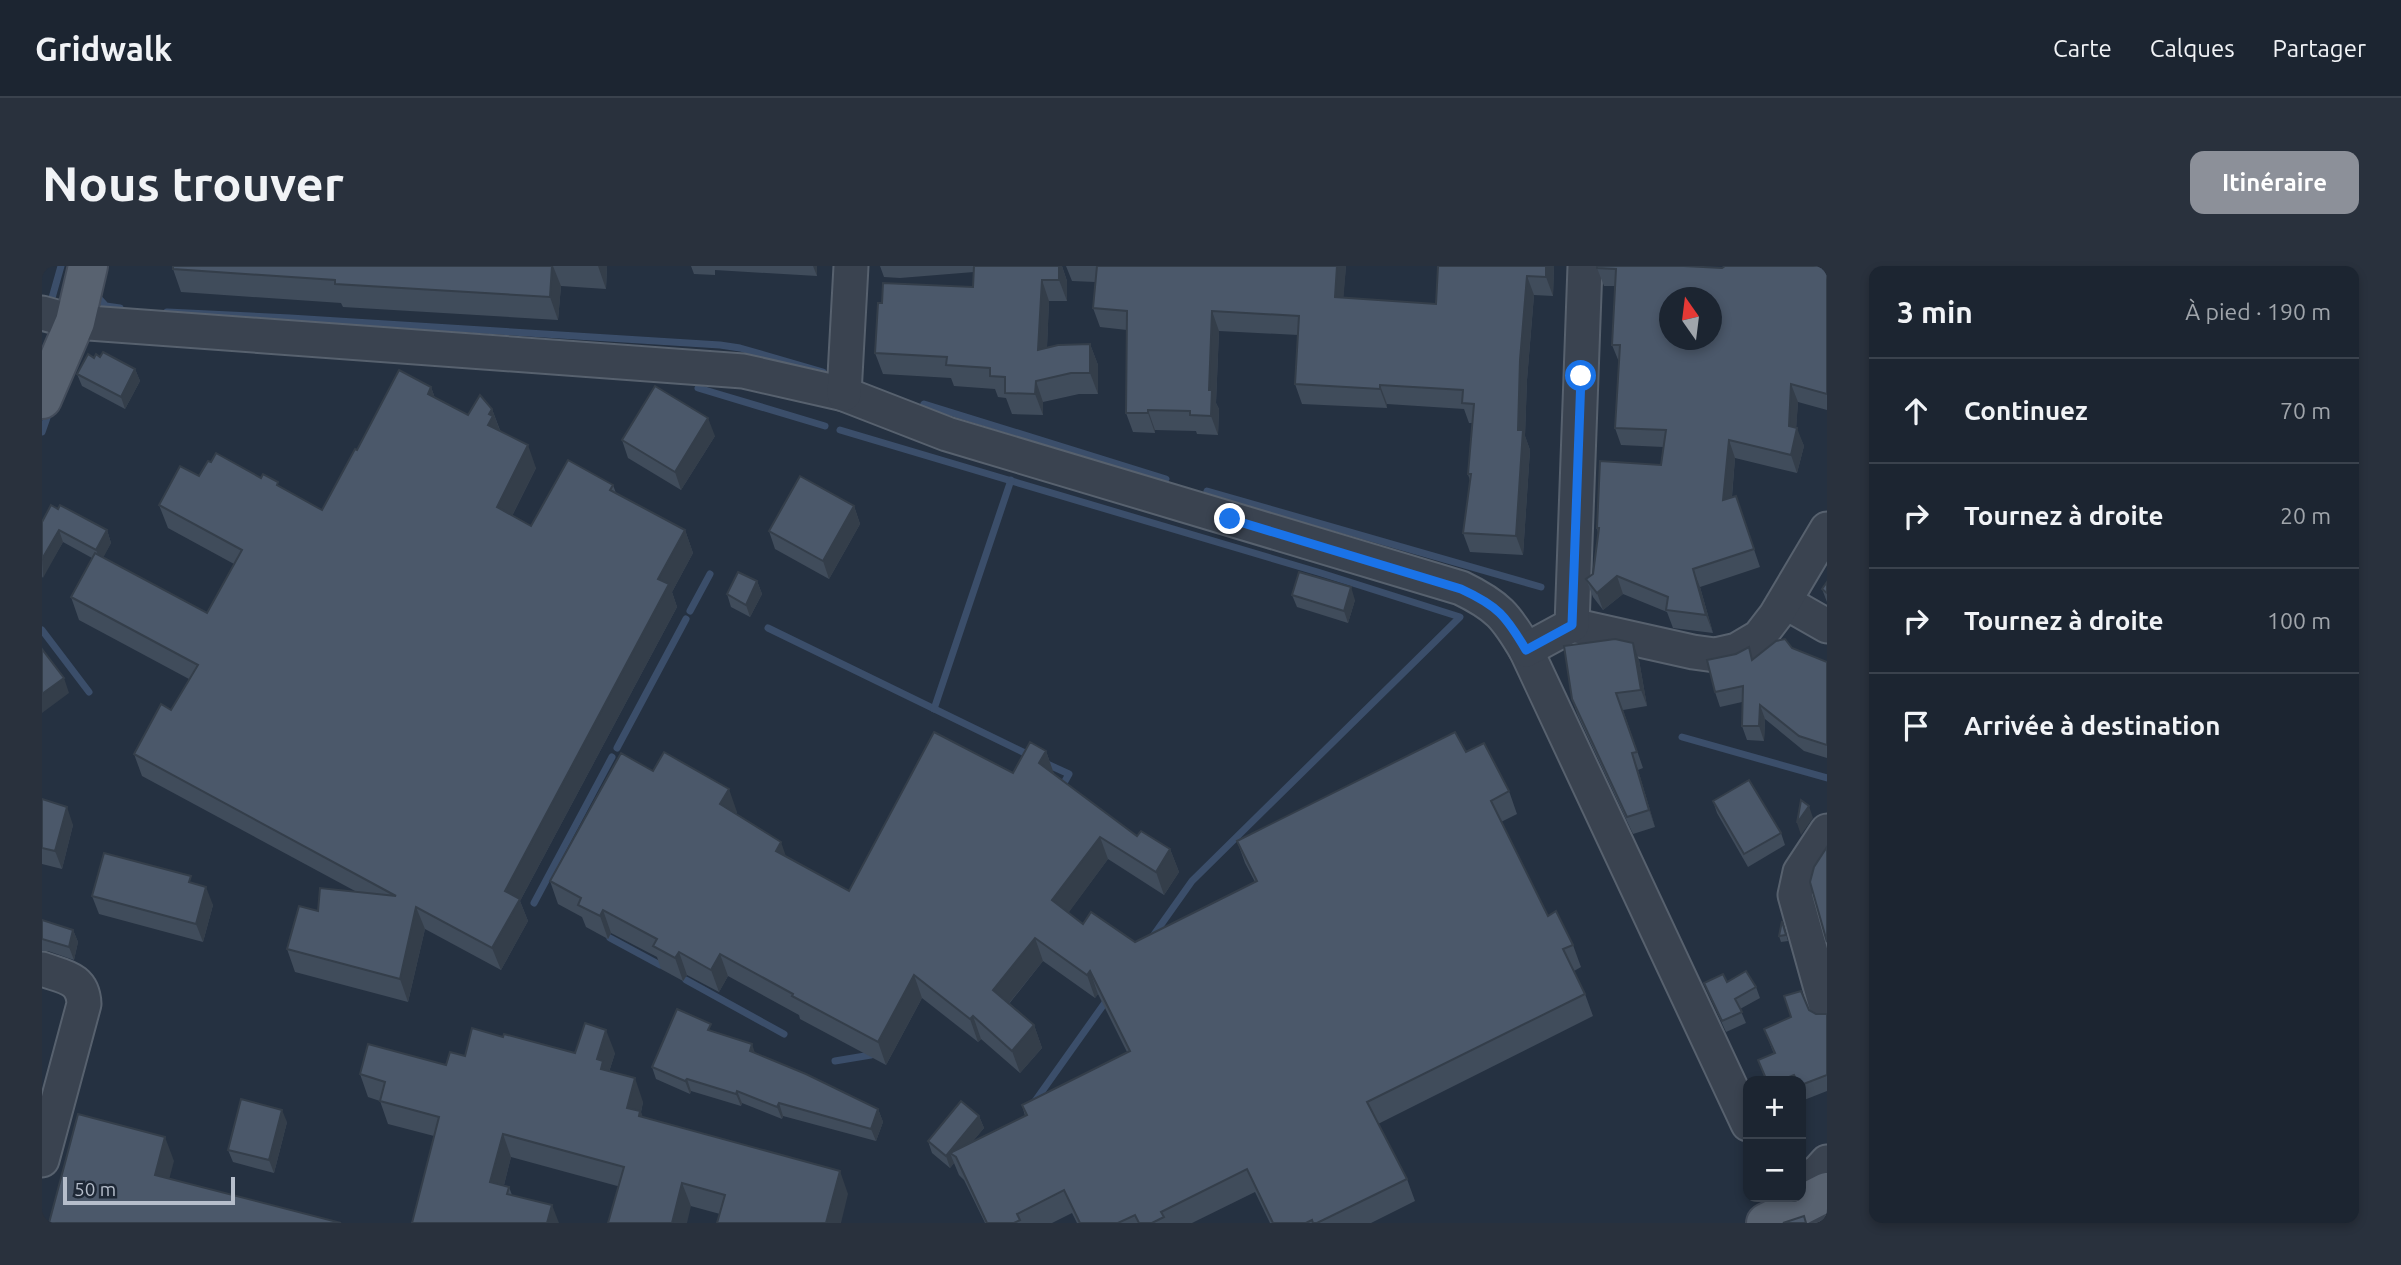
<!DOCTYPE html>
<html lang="fr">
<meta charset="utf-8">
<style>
:root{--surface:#1c2531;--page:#29313d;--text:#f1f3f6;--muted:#a0a5ab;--line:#3a424d;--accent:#8c9099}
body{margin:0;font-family:Ubuntu,sans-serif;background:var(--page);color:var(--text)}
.controls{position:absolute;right:21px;bottom:21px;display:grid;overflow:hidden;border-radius:14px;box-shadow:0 4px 10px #0003}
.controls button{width:63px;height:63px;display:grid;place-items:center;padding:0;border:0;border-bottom:2px solid var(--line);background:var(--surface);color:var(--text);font:35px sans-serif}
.compass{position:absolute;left:1617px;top:21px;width:63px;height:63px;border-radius:50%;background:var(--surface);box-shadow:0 4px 10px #0003;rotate:346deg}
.scale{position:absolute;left:21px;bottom:18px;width:172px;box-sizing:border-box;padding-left:7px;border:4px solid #b6becb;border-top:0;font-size:19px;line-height:24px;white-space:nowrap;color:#b6becb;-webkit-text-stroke:5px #1e2836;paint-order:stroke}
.stop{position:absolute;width:21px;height:21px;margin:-16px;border:5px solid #1a73e8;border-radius:50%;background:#fff}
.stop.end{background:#1a73e8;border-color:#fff;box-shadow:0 2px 7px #0008}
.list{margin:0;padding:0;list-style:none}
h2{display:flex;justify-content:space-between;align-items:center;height:91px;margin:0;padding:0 28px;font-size:30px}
h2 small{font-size:23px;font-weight:400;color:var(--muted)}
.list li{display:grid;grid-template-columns:46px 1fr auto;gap:21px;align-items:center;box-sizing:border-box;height:105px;padding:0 28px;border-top:2px solid var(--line)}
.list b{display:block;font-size:26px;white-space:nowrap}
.list em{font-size:23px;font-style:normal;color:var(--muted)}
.icon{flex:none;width:38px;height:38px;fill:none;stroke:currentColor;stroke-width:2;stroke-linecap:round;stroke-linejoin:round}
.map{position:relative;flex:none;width:1785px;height:957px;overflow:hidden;border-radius:14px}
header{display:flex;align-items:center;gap:42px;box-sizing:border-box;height:98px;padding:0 35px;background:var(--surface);border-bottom:2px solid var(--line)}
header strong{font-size:33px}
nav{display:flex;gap:38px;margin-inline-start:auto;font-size:24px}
.intro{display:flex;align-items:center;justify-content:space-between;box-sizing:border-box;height:168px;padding:0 42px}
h1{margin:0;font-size:49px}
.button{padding:18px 32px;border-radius:14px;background:var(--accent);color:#fff;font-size:24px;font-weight:700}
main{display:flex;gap:42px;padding:0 42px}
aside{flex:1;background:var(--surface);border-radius:14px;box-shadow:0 4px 10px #0003}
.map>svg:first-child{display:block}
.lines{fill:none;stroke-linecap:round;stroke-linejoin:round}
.stream{stroke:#3b4e6a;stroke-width:7}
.minor-casing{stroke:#57616e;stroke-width:37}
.major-casing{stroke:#434c5a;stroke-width:42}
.minor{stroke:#3a4350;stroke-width:33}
.major{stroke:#586270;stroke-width:38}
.wall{fill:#404c5b}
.shaded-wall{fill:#343e4a}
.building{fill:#4b586a;stroke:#343e4a;stroke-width:2;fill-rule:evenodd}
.route{stroke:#1a73e8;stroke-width:9}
</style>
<header>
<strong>Gridwalk</strong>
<nav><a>Carte</a><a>Calques</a><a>Partager</a></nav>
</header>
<div class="intro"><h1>Nous trouver</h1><a class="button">Itinéraire</a></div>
<main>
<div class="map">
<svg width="1785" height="957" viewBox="0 0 1785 957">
<rect width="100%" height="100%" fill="#253141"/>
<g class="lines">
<g class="stream">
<path d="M 53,28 L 64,40 L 78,42"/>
<path d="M 8,39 L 19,0"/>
<path d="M 125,46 L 248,52 L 678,79 L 698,82 L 781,106"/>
<path d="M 656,122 L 783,160"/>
<path d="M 890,148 L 882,138 L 1124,213"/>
<path d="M 798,164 L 1279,307 L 1418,351 L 1150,615 L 1111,670"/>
<path d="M 0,166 L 8,143"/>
<path d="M 1165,225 L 1499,321"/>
<path d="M 648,345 L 668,308"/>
<path d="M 726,362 L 989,490"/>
<path d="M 0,364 L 47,426"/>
<path d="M 892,443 L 969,214"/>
<path d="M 1640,471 L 1785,512"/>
<path d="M 575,482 L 644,353"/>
<path d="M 1003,497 L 1027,508 L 1018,524"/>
<path d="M 492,637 L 570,491"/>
<path d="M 568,672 L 618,699"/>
<path d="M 644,714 L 742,768"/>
<path d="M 793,795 L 829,789"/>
<path d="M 991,838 L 1067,731"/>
</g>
<g class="minor-casing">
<g id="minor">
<path d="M 0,47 L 33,56 L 701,105 L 802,128 L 905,168 L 1419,322 C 1456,340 1464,350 1484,384 L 1706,858"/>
<path d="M 802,128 L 809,0"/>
<path d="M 1743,336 L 1785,360"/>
<path d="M 1530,359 L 1651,386 L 1673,389 L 1695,384 L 1717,371 L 1734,349 L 1785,263"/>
<path d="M 1484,384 L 1530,359 L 1543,0"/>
<path d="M 1785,565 L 1758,606 L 1753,629 L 1785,744"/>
<path d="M 0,703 C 21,711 41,711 42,738 L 0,894"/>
<path d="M 1759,915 L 1776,906 L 1785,896"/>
<path d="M 1771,933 L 1785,953"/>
</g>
</g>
<g class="major-casing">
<g id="major">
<path d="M 0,133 L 33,56 L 46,0"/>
<path d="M 1724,957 L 1785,926"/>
</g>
</g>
<use href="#minor" class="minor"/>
<use href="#major" class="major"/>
</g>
<g class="wall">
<path d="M 131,0 L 565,0 L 564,23 L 519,20 L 516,54 L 301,41 L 299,37 L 139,26 L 131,3 Z"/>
<path d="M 649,0 L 775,0 L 775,10 L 673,4 L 673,9 L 652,8 Z"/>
<path d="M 838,0 L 1020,0 L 1025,15 L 1025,35 L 1007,35 L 1005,81 L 1048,78 L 1056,99 L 1056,128 L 1037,128 L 1001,136 L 1001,149 L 970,148 L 964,132 L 956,131 L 953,123 L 912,120 L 909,112 L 841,108 L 833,87 L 840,37 L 931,21 L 932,6 L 858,12 L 842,11 Z"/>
<path d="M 1024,0 L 1304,0 L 1301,32 L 1394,38 L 1512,0 L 1511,30 L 1492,29 L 1485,114 L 1483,170 L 1488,184 L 1481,289 L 1428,286 L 1421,267 L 1428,215 L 1426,208 L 1431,157 L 1427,157 L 1422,143 L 1345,138 L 1345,142 L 1260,138 L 1253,118 L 1256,69 L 1177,65 L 1174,137 L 1177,143 L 1176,169 L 1155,168 L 1154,165 L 1113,164 L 1113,167 L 1091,166 L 1084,147 L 1085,64 L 1058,61 L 1051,42 L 1053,16 L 1030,15 Z"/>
<path d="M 1785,0 L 1785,144 L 1756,136 L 1754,162 L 1762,180 L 1755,207 L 1693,192 L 1690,231 L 1694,230 L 1718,301 L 1658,321 L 1671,367 L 1631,362 L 1625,346 L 1581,328 L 1561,344 L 1551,331 L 1544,313 L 1551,308 L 1556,267 L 1555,262 L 1619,199 L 1621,181 L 1579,179 L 1573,162 L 1577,96 L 1570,79 L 1573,20 L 1562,20 L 1555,2 L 1680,2 Z"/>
<path d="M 52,92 L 93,103 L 98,115 L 83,143 L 40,120 L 35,108 Z"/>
<path d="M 389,121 L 393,132 L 426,149 L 450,143 L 458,164 L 494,202 L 470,250 L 489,260 L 571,219 L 574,227 L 643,264 L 651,287 L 630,326 L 635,341 L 478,635 L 486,655 L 459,704 L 383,663 L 366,736 L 253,706 L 245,683 L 276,645 L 313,625 L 100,510 L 92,488 L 129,444 L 147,413 L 37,354 L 29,331 L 50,292 L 21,276 L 0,312 L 0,256 L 16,243 L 65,264 L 69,277 L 61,291 L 165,347 L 192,298 L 126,262 L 117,239 L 157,210 L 169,196 L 219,212 L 280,244 L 315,184 Z"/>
<path d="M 673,170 L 639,224 L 586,192 L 580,174 Z"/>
<path d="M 812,240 L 818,258 L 787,313 L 733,283 L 727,265 Z"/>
<path d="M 715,315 L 720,328 L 708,351 L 689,341 L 685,328 Z"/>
<path d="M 1785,316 L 1785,336 L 1780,323 Z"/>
<path d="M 1250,329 L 1313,334 L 1306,357 L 1255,341 Z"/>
<path d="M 1750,382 L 1785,396 L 1785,492 L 1762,485 L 1723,453 L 1722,475 L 1705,474 L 1700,460 L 1700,436 L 1678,441 L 1673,426 L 1711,393 Z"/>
<path d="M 1597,394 L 1605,440 L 1581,444 L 1601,502 L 1596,504 L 1613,561 L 1591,568 L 1536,450 L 1530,433 Z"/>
<path d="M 1004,485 L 1012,508 L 1095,570 L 1128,583 L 1137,606 L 1122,629 L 1066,593 L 1026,647 L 1041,658 L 1093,676 L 1213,616 L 1203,597 L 1195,575 L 1424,486 L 1467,525 L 1475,548 L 1459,556 L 1506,650 L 1531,679 L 1539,701 L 1532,705 L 1543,728 L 1551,750 L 1336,858 L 1365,913 L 1373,935 L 1329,957 L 1228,957 L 1213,926 L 1150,957 L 1035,957 L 1030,947 L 1010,957 L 943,957 L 922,914 L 917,909 L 912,897 L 908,902 L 890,887 L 886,875 L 937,850 L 942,862 L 930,876 L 983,850 L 980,839 L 1085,786 L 1056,728 L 1053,732 L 1001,695 L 967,738 L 992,759 L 1000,782 L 978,807 L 939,773 L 936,776 L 880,732 L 844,799 L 758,753 L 757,749 L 686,710 L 677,726 L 645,709 L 641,715 L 619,703 L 615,691 L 569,667 L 566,673 L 544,661 L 540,651 L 516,638 L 508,615 L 611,505 L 695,546 L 694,548 L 744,590 L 807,625 Z"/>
<path d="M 0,533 L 31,559 L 20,603 L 0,598 Z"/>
<path d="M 1671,535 L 1739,567 L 1743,579 L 1706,601 L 1675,547 Z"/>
<path d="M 151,617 L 171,639 L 161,676 L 57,648 L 50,630 Z"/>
<path d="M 0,654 L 31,664 L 36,676 L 32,694 L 6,685 L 0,685 Z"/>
<path d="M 1742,661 L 1746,675 L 1739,676 L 1737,670 Z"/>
<path d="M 1685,716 L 1714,721 L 1718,732 L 1698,743 L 1704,757 L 1684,766 L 1662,717 Z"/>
<path d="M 1767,744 L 1774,748 L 1785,748 L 1785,825 L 1762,834 L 1759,826 L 1759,815 L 1724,815 L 1716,794 L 1732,788 L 1722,763 Z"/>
<path d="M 672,766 L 714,788 L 836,843 L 841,856 L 834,875 L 741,850 L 740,853 L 700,837 L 699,840 L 649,825 L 648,828 L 614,813 L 610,801 Z"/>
<path d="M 461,771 L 533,787 L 573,787 L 567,806 L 601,836 L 599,846 L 600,851 L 806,928 L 678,948 L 469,891 L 462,919 L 467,921 L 470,929 L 370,957 L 392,870 L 346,858 L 338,835 L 326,831 L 318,808 L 404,799 Z"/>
<path d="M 245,856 L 232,907 L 191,896 L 186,884 Z"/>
</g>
<g class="shaded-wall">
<path d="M 510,0 L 511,0 L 519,20 L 516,54 L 508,31 Z"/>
<path d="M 556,0 L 565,0 L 564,23 Z"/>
<path d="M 771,0 L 775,0 L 775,10 Z"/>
<path d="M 1017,0 L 1020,0 L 1025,15 L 1025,35 L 1017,14 Z"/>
<path d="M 1295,0 L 1304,0 L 1300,51 L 1293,31 Z"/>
<path d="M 1504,0 L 1512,0 L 1511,30 L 1504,11 Z"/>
<path d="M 1485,10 L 1492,29 L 1485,114 L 1483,170 L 1488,184 L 1481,289 L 1474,270 L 1478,94 Z"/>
<path d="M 1000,14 L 1007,35 L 1004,105 L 996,84 Z"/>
<path d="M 1170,45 L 1177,65 L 1174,137 L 1177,143 L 1176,169 L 1169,150 L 1167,124 Z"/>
<path d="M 1048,78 L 1056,99 L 1056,128 L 1048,107 Z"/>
<path d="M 93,103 L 98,115 L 83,143 L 79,131 Z"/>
<path d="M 994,115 L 1001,136 L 1001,149 L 993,128 Z"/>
<path d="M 1749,118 L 1756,136 L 1754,167 L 1755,162 L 1762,180 L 1755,207 L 1749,189 L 1747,160 Z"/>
<path d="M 1338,119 L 1345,138 L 1345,142 L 1338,123 Z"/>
<path d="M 389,121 L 397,144 L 386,128 Z"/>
<path d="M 450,143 L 458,165 L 446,159 L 447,148 Z"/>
<path d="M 1106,144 L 1113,164 L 1113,167 L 1106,147 Z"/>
<path d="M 666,152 L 673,170 L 639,224 L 633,206 Z"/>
<path d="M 1687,174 L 1693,192 L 1688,252 L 1681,234 Z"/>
<path d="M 486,179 L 494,202 L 463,264 L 455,241 Z"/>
<path d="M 812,240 L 818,258 L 787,313 L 781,295 Z"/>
<path d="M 17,264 L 21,276 L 1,312 L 0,293 Z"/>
<path d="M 65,264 L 69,277 L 59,296 L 54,284 Z"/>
<path d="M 643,264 L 651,287 L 630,326 L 635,341 L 478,635 L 486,655 L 459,704 L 450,682 L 463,625 L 616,313 Z"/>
<path d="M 1651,303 L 1658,321 L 1671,367 L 1664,349 Z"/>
<path d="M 1575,310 L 1581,328 L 1561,344 L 1555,327 Z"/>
<path d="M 715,315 L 720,328 L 708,351 L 704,339 Z"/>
<path d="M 1309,321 L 1313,334 L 1306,357 L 1302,345 Z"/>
<path d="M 1591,377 L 1597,394 L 1605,440 L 1599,424 Z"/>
<path d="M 22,412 L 27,427 L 0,447 L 0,428 Z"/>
<path d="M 1718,439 L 1723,453 L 1722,475 L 1717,460 Z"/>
<path d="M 1004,485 L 1012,508 L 1005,520 L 997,497 Z"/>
<path d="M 1590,487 L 1596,504 L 1613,561 L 1607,544 Z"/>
<path d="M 687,523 L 695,546 L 686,560 L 678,538 Z"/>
<path d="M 1767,540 L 1771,552 L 1759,569 L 1755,557 Z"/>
<path d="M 25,541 L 31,559 L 20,603 L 13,585 Z"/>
<path d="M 1058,571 L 1066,593 L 1019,657 L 1010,634 Z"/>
<path d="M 739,576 L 747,599 L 734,585 Z"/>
<path d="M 1128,583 L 1137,606 L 1122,629 L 1114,606 Z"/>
<path d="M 164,621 L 171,639 L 161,676 L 154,658 Z"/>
<path d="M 374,641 L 383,663 L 366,736 L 358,713 Z"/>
<path d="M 561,644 L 569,667 L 566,673 L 558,650 Z"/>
<path d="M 31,664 L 36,676 L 32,694 L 27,681 Z"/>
<path d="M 993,672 L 1001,695 L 959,747 L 951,724 Z"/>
<path d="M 637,686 L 645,709 L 641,715 L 633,692 Z"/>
<path d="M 678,688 L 686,710 L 677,726 L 669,704 Z"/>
<path d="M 1048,705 L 1056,728 L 1053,732 L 1045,709 Z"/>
<path d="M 872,709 L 880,732 L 844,799 L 836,776 Z"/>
<path d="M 931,750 L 939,773 L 936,776 L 928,753 Z"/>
<path d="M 992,759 L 1000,782 L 978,807 L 970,785 Z"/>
<path d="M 564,764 L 573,787 L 566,809 L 567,827 L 555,793 Z"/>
<path d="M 710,778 L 714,790 L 708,785 Z"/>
<path d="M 593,812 L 601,836 L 599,846 L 607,869 L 585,842 Z"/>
<path d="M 645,813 L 649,825 L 648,828 L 643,815 Z"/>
<path d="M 695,825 L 700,837 L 699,840 L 694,828 Z"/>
<path d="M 737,837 L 741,850 L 740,853 L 735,841 Z"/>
<path d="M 836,843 L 841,856 L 834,875 L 829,863 Z"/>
<path d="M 240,844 L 245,856 L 232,907 L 227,894 Z"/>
<path d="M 937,850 L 942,862 L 915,894 L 914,891 L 908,887 L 912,897 L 908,902 L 904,890 Z"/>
<path d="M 461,868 L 469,891 L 457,939 L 448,916 Z"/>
<path d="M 123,871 L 132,895 L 122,933 L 113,909 Z"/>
<path d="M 798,905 L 806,928 L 799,957 L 784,957 Z"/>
<path d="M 640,917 L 649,940 L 645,957 L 630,957 Z"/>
<path d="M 510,939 L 517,957 L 505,957 Z"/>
</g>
<g class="building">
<path d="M 131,0 L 510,0 L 508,31 L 293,18 L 293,14 L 131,3 Z"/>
<path d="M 932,0 L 1017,0 L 1017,14 L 1000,14 L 996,84 L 1016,79 L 1048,78 L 1048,107 L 1029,107 L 994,115 L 993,128 L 963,127 L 963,111 L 948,110 L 948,102 L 904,99 L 905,91 L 833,87 L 836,37 L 840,37 L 841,17 L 931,21 Z"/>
<path d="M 1055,0 L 1295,0 L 1293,31 L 1394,38 L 1396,0 L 1504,0 L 1504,11 L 1485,10 L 1478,94 L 1476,164 L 1481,164 L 1474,270 L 1421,267 L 1429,208 L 1426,208 L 1432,138 L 1420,137 L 1421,124 L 1338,119 L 1338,123 L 1253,118 L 1257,50 L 1170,45 L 1167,124 L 1170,124 L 1169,150 L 1148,149 L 1148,145 L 1106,144 L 1106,147 L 1084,147 L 1085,45 L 1051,42 Z"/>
<path d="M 1555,0 L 1642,0 L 1680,2 L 1683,0 L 1785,0 L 1785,128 L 1749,118 L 1747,160 L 1755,162 L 1749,189 L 1687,174 L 1681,234 L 1694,230 L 1712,283 L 1651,303 L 1664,349 L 1624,344 L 1626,331 L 1575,310 L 1555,327 L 1544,313 L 1551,308 L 1557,262 L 1555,262 L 1558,195 L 1619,199 L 1624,164 L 1573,162 L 1578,79 L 1570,79 L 1574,3 L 1555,2 ZM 1628,32 L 1670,32 L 1670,74 L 1628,74 Z"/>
<path d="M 61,86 L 93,103 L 79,131 L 35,108 L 46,88 L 52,92 L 54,88 L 58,91 Z"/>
<path d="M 357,104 L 389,121 L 386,128 L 426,149 L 438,129 L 450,143 L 447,148 L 451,150 L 446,159 L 486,179 L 455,241 L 489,260 L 526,194 L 571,219 L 568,224 L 643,264 L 616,313 L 627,318 L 463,625 L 478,633 L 450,682 L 374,641 L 358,713 L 245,683 L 257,640 L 276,645 L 278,622 L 354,630 L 92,488 L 119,438 L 129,444 L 156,399 L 29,331 L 53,287 L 165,347 L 200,284 L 117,239 L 138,200 L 157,210 L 166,195 L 169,196 L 174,187 L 219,212 L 221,208 L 236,216 L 235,219 L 280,244 L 313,183 L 315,184 Z"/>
<path d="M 613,120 L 666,152 L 633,206 L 580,174 Z"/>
<path d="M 758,210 L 812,240 L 781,295 L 727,265 Z"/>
<path d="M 9,239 L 16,243 L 18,239 L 65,264 L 54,284 L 17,264 L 0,293 L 0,256 Z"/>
<path d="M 696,306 L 715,315 L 704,339 L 685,328 Z"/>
<path d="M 1257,306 L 1309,321 L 1302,345 L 1250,329 Z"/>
<path d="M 1785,316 L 1785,327 L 1780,323 Z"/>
<path d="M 1573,373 L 1591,377 L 1599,424 L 1574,427 L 1595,486 L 1590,487 L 1607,544 L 1585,551 L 1530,433 L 1522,380 Z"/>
<path d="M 1743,373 L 1750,382 L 1785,396 L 1785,479 L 1757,470 L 1718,439 L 1717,460 L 1700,460 L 1701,420 L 1673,426 L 1665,394 L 1694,388 L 1707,381 L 1710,394 L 1734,375 Z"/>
<path d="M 0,383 L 22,412 L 0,428 Z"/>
<path d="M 892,466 L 971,507 L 988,476 L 1004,485 L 997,497 L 1095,570 L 1099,565 L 1128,583 L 1114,606 L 1058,571 L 1010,634 L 1041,658 L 1049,646 L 1093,676 L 1215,615 L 1195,575 L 1413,466 L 1424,486 L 1442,477 L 1467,525 L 1449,535 L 1506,650 L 1514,645 L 1531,679 L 1521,683 L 1543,728 L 1325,836 L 1365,913 L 1275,957 L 1271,957 L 1270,954 L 1264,957 L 1231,957 L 1205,903 L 1119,946 L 1122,951 L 1110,957 L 1097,957 L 1093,949 L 1076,957 L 1038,957 L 1022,924 L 975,948 L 978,954 L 972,957 L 945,957 L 914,891 L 908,887 L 985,849 L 980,839 L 1088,785 L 1048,705 L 1045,709 L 993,672 L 951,724 L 992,759 L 970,785 L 931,750 L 928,753 L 872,709 L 836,776 L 750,730 L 751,728 L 678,688 L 669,704 L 637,686 L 633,692 L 611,680 L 615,673 L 561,644 L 558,650 L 536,639 L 539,632 L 508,615 L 579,487 L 611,505 L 622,486 L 687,523 L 678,538 L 739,576 L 734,585 L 807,625 Z"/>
<path d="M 1707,514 L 1739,567 L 1702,588 L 1671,535 Z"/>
<path d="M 0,533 L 25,541 L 13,585 L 0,582 Z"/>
<path d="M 1759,534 L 1767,540 L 1755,557 Z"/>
<path d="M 1785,581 L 1785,676 L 1768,616 L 1772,601 Z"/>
<path d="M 62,587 L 149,610 L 147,616 L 164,621 L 154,658 L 50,630 Z"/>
<path d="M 0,654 L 31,664 L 27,681 L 0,673 Z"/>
<path d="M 1740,655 L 1744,669 L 1737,670 Z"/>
<path d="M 1704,705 L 1714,721 L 1693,733 L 1700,746 L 1680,755 L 1662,717 L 1681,708 L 1685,716 Z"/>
<path d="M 1759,725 L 1767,744 L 1774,748 L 1785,748 L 1785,809 L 1759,819 L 1759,815 L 1755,815 L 1752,809 L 1737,815 L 1725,815 L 1716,794 L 1733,787 L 1722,763 L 1749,751 L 1742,730 Z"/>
<path d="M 635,743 L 669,758 L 666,764 L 710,778 L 708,785 L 764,808 L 836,843 L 829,863 L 737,837 L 735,841 L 695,825 L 694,828 L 645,813 L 643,815 L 610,801 Z"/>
<path d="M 543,757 L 564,764 L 555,793 L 561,795 L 559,803 L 593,812 L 585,842 L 598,845 L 597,850 L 798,905 L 784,957 L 675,957 L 683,929 L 640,917 L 630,957 L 566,957 L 582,901 L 461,868 L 448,916 L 467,921 L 465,928 L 510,939 L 505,957 L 370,957 L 397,851 L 338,835 L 343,816 L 318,808 L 326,778 L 404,799 L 408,786 L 423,790 L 430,762 L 461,771 L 462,768 L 533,787 Z"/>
<path d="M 199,833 L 240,844 L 227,894 L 186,884 Z"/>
<path d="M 919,835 L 937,850 L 904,890 L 886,875 Z"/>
<path d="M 36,848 L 123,871 L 113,909 L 299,957 L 7,957 Z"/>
<path d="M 1762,950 L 1764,957 L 1741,957 Z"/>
</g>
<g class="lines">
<path class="route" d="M 1188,253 L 1419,323 C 1456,340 1464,350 1484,384 L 1530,359 L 1539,110"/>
</g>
</svg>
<div class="controls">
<button>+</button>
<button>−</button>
</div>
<svg class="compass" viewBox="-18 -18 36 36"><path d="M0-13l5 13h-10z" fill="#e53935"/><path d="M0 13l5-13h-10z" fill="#a0a5ab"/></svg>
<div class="scale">50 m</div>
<div class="stop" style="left:1539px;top:110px"></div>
<div class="stop end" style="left:1188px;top:253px"></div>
</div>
<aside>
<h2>3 min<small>À pied · 190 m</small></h2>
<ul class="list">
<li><svg class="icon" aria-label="ahead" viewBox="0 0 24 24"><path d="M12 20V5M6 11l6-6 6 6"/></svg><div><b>Continuez</b></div><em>70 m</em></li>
<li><svg class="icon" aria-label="right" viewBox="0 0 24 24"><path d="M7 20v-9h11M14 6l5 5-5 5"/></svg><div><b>Tournez à droite</b></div><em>20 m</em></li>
<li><svg class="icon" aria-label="right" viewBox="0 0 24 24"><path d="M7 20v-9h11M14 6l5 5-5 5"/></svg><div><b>Tournez à droite</b></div><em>100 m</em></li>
<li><svg class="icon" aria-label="arrive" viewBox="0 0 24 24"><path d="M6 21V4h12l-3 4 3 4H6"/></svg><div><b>Arrivée à destination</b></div></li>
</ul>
</aside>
</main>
